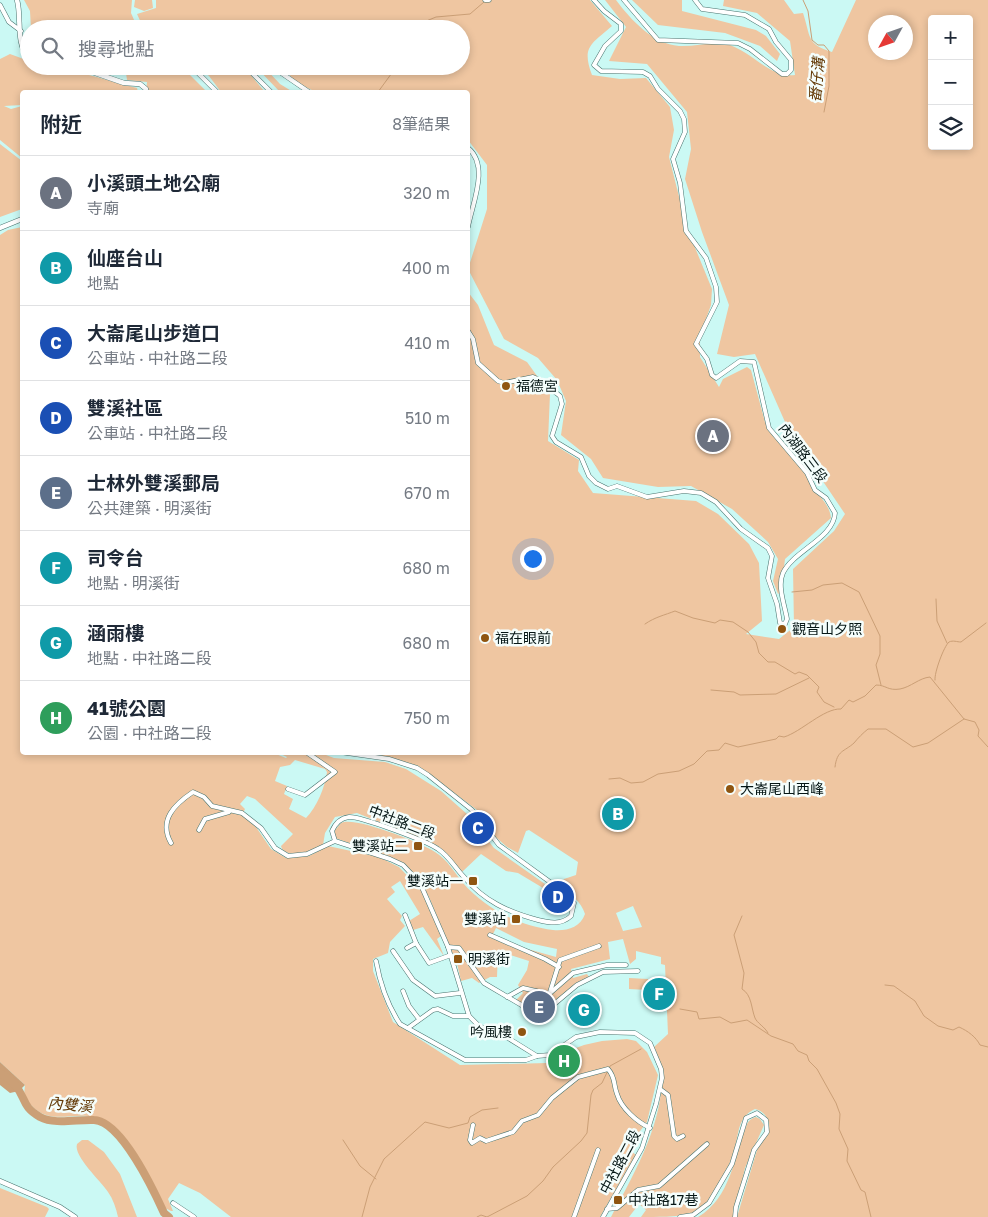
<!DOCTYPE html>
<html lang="zh-TW">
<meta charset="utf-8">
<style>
:root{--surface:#fff;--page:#f2f2f3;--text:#1f2937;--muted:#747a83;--line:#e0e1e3;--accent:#111827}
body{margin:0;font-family:"Golos Text","Noto Sans TC",sans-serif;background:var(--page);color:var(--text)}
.controls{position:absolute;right:15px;top:15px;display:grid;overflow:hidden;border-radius:5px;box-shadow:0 2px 8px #0003}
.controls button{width:45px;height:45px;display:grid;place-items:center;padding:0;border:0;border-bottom:1px solid var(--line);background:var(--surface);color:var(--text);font:25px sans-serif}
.compass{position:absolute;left:868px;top:15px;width:45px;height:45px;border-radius:50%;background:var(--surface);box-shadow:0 2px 8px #0003;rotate:230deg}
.you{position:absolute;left:532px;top:558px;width:18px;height:18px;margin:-12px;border:4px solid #fff;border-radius:50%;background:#1a73e8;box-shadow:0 0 0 8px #1a73e833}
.badge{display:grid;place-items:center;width:32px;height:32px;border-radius:50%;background:var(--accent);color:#fff;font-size:16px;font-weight:700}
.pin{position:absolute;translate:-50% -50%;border:2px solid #fff;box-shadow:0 1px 5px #0006}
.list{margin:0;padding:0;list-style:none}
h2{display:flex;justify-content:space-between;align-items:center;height:65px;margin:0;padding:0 20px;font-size:21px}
h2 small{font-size:16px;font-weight:400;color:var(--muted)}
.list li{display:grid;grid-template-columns:32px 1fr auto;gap:15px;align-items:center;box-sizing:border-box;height:75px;padding:0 20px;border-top:1px solid var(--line)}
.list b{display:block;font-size:19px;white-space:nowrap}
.list p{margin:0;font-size:16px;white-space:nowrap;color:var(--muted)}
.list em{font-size:16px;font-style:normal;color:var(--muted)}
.icon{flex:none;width:28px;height:28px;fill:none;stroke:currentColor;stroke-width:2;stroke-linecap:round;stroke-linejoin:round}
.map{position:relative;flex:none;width:988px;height:1217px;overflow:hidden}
.search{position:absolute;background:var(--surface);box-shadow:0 2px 8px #0003;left:20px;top:20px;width:450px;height:55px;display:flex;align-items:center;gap:12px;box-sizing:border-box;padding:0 18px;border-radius:28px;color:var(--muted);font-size:19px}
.panel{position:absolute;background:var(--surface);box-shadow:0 2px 8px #0003;left:20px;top:90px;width:450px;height:665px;border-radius:5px}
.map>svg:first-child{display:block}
.green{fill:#efc6a1;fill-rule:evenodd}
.water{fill:#cb9f76}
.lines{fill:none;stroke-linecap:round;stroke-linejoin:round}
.stream{stroke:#cb9f76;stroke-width:1}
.river{stroke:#cb9f76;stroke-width:8}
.minor-casing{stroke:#48736e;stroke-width:5}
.tertiary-casing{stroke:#48736e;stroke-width:5.5}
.minor{stroke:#fff;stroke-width:4}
.tertiary{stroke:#fff;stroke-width:4.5}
.poi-dot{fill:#8f5510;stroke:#f5fefc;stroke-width:2}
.labels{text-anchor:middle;stroke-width:5;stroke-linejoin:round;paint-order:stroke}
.poi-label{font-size:14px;fill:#051615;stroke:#f5fefc;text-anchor:start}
.street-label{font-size:14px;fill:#051615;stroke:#f5fefc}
.water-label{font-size:15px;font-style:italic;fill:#633905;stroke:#f5fefc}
</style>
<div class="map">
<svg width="988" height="1217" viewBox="0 0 988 1217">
<rect width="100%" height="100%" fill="#cbf9f4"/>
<g class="green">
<path d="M 24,0 L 132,0 L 131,13 L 138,29 L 120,29 L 114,20 L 107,22 L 109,29 L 31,29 L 30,11 Z"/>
<path d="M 135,0 L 152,0 L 153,8 L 144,11 L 134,7 Z"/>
<path d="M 156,0 L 590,0 L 612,26 C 592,44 581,46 592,75 L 620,79 L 646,78 L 670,107 L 674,130 L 669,157 L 687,228 L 712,289 L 711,305 L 700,336 L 700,357 L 719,387 L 723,379 L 747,367 L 751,370 L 765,422 L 806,470 C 807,490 829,498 831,518 L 785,559 L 781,592 L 778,594 L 773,581 L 778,559 L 768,542 L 732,509 L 691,486 L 658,487 L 603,478 L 591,459 L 561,435 L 566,401 L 557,380 L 538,358 L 504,339 L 468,269 L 487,209 L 487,165 L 468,140 L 468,92 L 316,92 L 297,83 L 281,66 L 461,66 L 461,29 L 144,29 L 137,14 L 156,8 Z"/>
<path d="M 605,0 L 616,0 C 631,20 653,44 679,46 C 694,47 711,41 726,44 C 751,50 769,78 795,75 L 790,41 L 757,13 L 723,6 L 724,0 L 784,0 L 794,14 L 803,13 C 811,37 806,44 832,52 L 856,0 L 988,0 L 988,1217 L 737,1217 L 757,1150 L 769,1129 C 770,1119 764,1111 755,1109 C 738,1117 739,1132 735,1148 C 730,1167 710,1208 691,1214 C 676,1217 657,1217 641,1217 L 646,1210 L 639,1204 L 629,1217 L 611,1217 C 635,1172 679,1098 654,1047 L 668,1034 L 665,965 L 661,964 L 661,957 L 636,951 L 636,959 L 630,964 L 623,939 L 608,942 L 610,959 L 571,969 L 573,978 L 587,974 L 589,977 L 572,987 L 538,1014 L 516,1000 L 523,993 L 518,985 L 527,970 L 529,961 L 498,951 L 497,977 L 490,977 L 479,983 L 472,978 L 461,981 L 456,959 L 450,949 L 429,897 L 413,873 L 395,859 L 335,838 L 335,830 L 341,823 C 355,816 421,843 435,852 C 447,859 455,873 463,883 C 486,909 519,926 553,930 C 567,931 580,928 585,914 C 581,901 570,894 560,885 L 564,879 L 576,875 L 578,862 L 529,830 L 526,831 L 518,853 L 507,847 L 491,833 L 481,813 L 418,766 L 372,753 L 468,752 L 468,292 L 478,305 L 494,345 L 527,362 L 550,394 L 548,441 L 579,460 L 578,471 L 593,493 L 696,501 L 718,514 L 749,544 L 759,563 L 762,621 L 746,634 L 779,639 L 794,627 L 793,569 L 834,531 L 845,514 L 789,431 L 755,354 L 734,357 L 717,354 L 729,305 L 702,232 L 685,179 L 691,149 L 687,112 L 647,64 L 609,61 L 626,27 ZM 932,19 L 969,19 L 969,146 L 932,146 ZM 876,22 L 906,22 L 906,52 L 876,52 ZM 633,906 L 642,927 L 623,931 L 616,913 ZM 496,928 L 524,942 L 557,949 L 556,957 L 517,946 L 493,934 Z"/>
<path d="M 632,0 L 682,0 L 682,11 L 756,30 L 766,36 L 780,54 L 777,61 L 760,46 L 725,33 L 658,25 Z"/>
<path d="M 10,54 L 29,61 L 29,66 C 65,66 102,79 137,88 L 138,92 L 22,92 L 22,105 L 4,106 L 11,109 L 22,106 L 22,158 L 0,140 L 0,59 Z"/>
<path d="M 133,66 L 181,66 L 207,92 L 146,92 L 147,82 L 127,80 L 126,73 Z"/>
<path d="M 198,66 L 243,66 L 265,92 L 221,92 L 209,76 Z"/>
<path d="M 255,66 L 263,66 L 280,84 L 293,92 L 280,92 Z"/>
<path d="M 0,144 L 22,161 L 22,209 L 0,217 Z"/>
<path d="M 22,227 L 22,752 L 271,752 L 286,758 L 287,757 L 278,753 L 318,752 L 334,758 L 385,762 L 406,769 L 441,791 L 467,814 L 494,848 L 545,884 L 543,888 L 518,873 L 506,871 L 481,854 L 462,872 L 438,846 L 357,813 L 335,817 L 325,833 L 323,845 C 311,851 294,860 282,849 L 281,846 L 293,834 L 255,799 L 247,796 L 240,804 L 245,809 L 242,815 L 256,827 L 271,849 L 286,858 L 309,856 L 328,846 L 379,857 L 399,867 L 422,891 L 441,936 L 437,939 L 444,956 L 423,927 L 413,930 L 409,921 L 420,914 L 400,881 L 391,887 L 395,892 L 387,899 L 402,916 L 400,920 L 405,926 L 390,942 L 388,953 L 373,959 L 373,971 L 393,1022 L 460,1065 L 547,1063 L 554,1062 L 568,1051 L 584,1045 L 602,1041 L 627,1039 L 636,1041 L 647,1052 L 658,1075 L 647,1122 L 637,1135 L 631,1151 L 636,1155 L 600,1217 L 231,1217 L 200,1193 L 179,1183 L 168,1199 L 173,1211 L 171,1211 L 165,1208 C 148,1179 135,1141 106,1122 C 77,1104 47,1135 24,1095 L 25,1085 L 0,1062 L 0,235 L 8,230 ZM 295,760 L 325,769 L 327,772 C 325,787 317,807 306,818 L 289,809 L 293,799 L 284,794 L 287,786 L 275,781 L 280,767 L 290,765 Z"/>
<path d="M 629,978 L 648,979 L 647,990 L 629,989 Z"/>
<path d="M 756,1117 L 760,1119 L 764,1125 L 745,1168 L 734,1217 L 698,1217 C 731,1198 734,1156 747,1124 C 749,1120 752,1118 756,1117 Z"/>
<path d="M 82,1140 L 88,1140 L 104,1152 L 120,1174 L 137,1217 L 118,1217 C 116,1208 113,1199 108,1192 C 101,1181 73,1156 77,1144 Z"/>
<path d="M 0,1188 L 47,1207 L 49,1209 L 45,1217 L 0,1217 Z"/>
</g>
<path class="water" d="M 0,1062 L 25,1085 L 19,1091 L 10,1093 L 0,1085 Z"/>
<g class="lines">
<g class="stream">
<path d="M 803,0 L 808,11 L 812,40 L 818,45 L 824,45 L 829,51 L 829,86 L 824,112"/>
<path d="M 417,29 L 419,24 L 436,17 L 470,14 L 484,2"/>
<path d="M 378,92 L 397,66"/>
<path d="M 792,592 L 812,590 L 823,585 L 842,583 L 859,592 L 880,636 L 880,654 L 876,665 L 881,685"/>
<path d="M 936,599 L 937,621 L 947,643"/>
<path d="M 645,624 C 655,617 665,615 675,611 L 693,618 L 715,623 L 720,620 L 733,622 L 748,632 L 756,642 L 759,653 L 768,662 L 775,662 L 795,674 L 799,672 L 807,675 L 819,687 L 817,692 L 824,702 L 834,707"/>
<path d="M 935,680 C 934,673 944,646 949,642 C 953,640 957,642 961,642 L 986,623"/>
<path d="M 711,690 L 734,692 L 740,695 L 776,694 L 809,678"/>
<path d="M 835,767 C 837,750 844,752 854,743 C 858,738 863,733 868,729 L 886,729 L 913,747 L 928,743 L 964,719"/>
<path d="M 609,779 L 620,778 L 631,783 L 643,782 L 658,774 L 679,771 L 694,764 L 707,751 L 719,750 L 725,743 L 738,747 L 776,739 L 779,736 L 784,737 C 801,732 824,708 841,709 L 849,700 L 853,702 L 865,696 L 876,685 C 886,685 888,691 900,689 C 911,687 919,678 930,677 L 964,719 L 975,722 L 979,730 L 978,736 L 988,747"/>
<path d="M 742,916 L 734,935 L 744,973 L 742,989 C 752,995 751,1008 755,1018 C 757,1023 765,1027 768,1033"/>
<path d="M 885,985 L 894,986 L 915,1001 L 924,1016 L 938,1026 L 953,1030 L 959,1027 C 968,1031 976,1037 980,1045 L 988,1047"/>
<path d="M 680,1009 L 697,1012 L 699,1019 L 720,1017 L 731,1023 L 747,1020 L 771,1036 L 793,1044 L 798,1051 L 807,1055 L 809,1061 L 817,1069 L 836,1103 L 840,1114 L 839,1129 L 848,1149 L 847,1161 L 861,1190 L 865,1192 L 871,1217"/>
<path d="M 343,1140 L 360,1166 L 376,1179"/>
<path d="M 362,1217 L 370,1187 L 384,1159 L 425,1122 L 449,1128 L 468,1123 L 470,1117 L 482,1110 L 498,1108"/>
<path d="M 477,1217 L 481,1215 L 487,1217 L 527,1196 L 543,1181 L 553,1167 L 581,1141 L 587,1133 L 591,1095 L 593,1090 L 602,1083 L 610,1066 L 641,1049"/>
</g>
<path class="river" d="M 0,1073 C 5,1076 12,1080 15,1085 C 27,1099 21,1106 40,1117 C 55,1125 78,1119 94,1120 C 121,1121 154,1191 164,1213 L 169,1217"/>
<g class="minor-casing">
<g id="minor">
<path d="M 485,0 L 489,0"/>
<path d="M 624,0 L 658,40 L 738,43 L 750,49 L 782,74 L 787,74 L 791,70 L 791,60 L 776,42 L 769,29 L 745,15 L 702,9 L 695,0"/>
<path d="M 0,5 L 9,22 L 21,31"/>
<path d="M 117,66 L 129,66"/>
<path d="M 191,66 L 217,92"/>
<path d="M 245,66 L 271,92"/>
<path d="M 271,66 L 309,92"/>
<path d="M 468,148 C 490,166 472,204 468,227"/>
<path d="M 468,331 L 473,339 L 478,363 L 498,381 L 504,383 L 533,377 L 540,380 L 560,396 L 562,404 L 552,436 L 556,442 L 581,457 L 589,476 L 596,483 L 608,489 L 617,486 L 647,497 L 684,491 L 701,493 L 716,502 L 741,529 L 768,548 L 772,556 L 768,578 L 777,604 L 780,623 L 785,624 L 787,619 C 785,606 777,586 783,573 C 793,551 834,538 835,513 L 826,498 L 815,490 L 807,473 L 769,428 L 754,362 L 740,361 L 716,378 L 712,375 L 707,359 L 696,344 L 717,302 L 716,287 L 706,258 L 686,231 L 680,183 L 673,159 L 685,132 L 684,119 L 680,111 L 658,89 L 650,76 L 643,72 L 601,71 L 594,65 L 605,46 L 621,31 L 621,24 L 604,11 L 594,0"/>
<path d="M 340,752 L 389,759 L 417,768 L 428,775 L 472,810 L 499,845 L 561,890 L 574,903 L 571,916 C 561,925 550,923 538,920 C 508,912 484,901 464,877 C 455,868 449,856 438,849 C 427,841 360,816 349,817 C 341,818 335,824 332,831 L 335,841 L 390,859 L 403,865 L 420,883 L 448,947 L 469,1016 L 479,1026 L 508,1038 L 537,1056 L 550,1055 L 576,1037 L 600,1032 L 635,1033 L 650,1043 L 661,1069 L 662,1078 L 656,1104 L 642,1148 L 603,1217"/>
<path d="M 288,789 L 305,795 L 335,772 L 306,752"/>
<path d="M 199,830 L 205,819 L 229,812"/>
<path d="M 171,843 C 158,820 175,804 193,792 L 204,797 L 212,806 L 242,813 L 261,828 L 275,848 L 288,856 L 307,854 L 335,841"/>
<path d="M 405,915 L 416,943"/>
<path d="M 490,935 L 545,959 L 559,967"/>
<path d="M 448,947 L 459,948 L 484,983 L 540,1016 L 577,985 L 603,972 L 638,971"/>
<path d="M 407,948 L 416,943 L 429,963 L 451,955"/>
<path d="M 393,951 L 413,980 L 435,996 L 460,993"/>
<path d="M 376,961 C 380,983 388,1006 400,1024 L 465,1060 L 526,1060 L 537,1056"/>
<path d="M 403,991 L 409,1006 L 419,1019"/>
<path d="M 550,992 L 560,960 L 599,946"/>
<path d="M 507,997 L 523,988 L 549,994 L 573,973 L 607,965 L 626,965"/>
<path d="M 408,1028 L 433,1010 L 438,1009 L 453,1016 L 469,1016"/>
<path d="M 660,1089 L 668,1095 L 674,1136 L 677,1139 L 683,1136"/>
<path d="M 473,1125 L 470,1140 L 472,1143 L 480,1138 L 486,1141 L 513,1132 L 522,1121 L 538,1115 L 552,1098 L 578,1077 L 608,1069 C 616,1078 613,1084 617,1094 C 621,1108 637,1122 650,1128"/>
<path d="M 173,1203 L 194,1217"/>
<path d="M 607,1209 L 617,1208 L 638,1190 L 659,1186 L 707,1144"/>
<path d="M 574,1217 L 598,1150"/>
<path d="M 680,1217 L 693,1215 L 709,1203 L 732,1164 L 746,1118 L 757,1113 L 766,1120 L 767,1132 L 754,1150 L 736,1207 L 735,1217"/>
</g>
</g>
<g class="tertiary-casing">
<g id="tertiary">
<path d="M 17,0 C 22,17 15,45 29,57"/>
<path d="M 75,66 L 124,83 L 140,84 L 146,89 L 146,92"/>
<path d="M 0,228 L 22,219"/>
<path d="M 0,1181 L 60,1207 L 75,1217"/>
</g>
</g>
<use href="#minor" class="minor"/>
<use href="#tertiary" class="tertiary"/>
</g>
<g class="poi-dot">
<circle cx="506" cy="386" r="5"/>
<circle cx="782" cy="629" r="5"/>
<circle cx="485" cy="638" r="5"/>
<circle cx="730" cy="789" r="5"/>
<rect x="413" y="841" width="10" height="10" rx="2.5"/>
<rect x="468" y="876" width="10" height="10" rx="2.5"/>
<rect x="511" y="914" width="10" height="10" rx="2.5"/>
<rect x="453" y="954" width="10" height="10" rx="2.5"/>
<circle cx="522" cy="1032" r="5"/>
<rect x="613" y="1195" width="10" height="10" rx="2.5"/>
</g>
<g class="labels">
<g class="poi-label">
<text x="516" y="391">福德宮</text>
<text x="792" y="634">觀音山夕照</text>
<text x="495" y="643">福在眼前</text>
<text x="740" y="794">大崙尾山西峰</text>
<text x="408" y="851" text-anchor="end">雙溪站二</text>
<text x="463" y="886" text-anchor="end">雙溪站一</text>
<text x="506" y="924" text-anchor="end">雙溪站</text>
<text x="468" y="964">明溪街</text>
<text x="512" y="1037" text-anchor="end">吟風樓</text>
<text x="628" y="1205">中社路17巷</text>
</g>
<g class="street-label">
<text transform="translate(803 453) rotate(53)" y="5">內湖路三段</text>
<text transform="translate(402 822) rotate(21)" y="5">中社路二段</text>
<text transform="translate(620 1162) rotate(-62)" y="5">中社路二段</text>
</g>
<g class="water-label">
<text transform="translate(817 80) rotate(-85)" y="5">番仔溝</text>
<text transform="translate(70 1105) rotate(5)" y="5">內雙溪</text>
</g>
</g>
</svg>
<div class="controls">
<button>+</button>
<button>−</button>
<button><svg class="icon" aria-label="layers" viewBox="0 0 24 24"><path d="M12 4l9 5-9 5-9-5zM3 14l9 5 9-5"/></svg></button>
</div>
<svg class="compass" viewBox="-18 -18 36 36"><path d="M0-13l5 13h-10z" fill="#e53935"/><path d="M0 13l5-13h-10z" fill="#747a83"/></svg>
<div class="you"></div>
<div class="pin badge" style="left:713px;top:436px;background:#6b7280">A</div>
<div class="pin badge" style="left:618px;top:814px;background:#0f9aa8">B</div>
<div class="pin badge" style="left:478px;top:828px;background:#1a4fb4">C</div>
<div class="pin badge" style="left:558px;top:897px;background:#1a4fb4">D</div>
<div class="pin badge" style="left:539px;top:1007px;background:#5c6f8a">E</div>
<div class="pin badge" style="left:659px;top:994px;background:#0f9aa8">F</div>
<div class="pin badge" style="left:584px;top:1010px;background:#0f9aa8">G</div>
<div class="pin badge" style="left:564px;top:1061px;background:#2e9e5b">H</div>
<div class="search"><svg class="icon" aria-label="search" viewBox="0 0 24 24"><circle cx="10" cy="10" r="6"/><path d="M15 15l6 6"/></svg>搜尋地點</div>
<section class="panel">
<h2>附近<small>8筆結果</small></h2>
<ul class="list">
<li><span class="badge" style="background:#6b7280">A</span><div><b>小溪頭土地公廟</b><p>寺廟</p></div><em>320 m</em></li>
<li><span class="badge" style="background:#0f9aa8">B</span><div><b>仙座台山</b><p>地點</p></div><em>400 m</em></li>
<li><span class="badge" style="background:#1a4fb4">C</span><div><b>大崙尾山步道口</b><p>公車站 · 中社路二段</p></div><em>410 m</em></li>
<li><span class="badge" style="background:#1a4fb4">D</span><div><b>雙溪社區</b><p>公車站 · 中社路二段</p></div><em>510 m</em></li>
<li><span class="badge" style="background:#5c6f8a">E</span><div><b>士林外雙溪郵局</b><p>公共建築 · 明溪街</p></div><em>670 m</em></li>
<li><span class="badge" style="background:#0f9aa8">F</span><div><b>司令台</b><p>地點 · 明溪街</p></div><em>680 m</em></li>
<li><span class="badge" style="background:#0f9aa8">G</span><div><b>涵雨樓</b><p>地點 · 中社路二段</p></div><em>680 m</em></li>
<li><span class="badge" style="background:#2e9e5b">H</span><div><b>41號公園</b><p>公園 · 中社路二段</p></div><em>750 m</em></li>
</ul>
</section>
</div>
